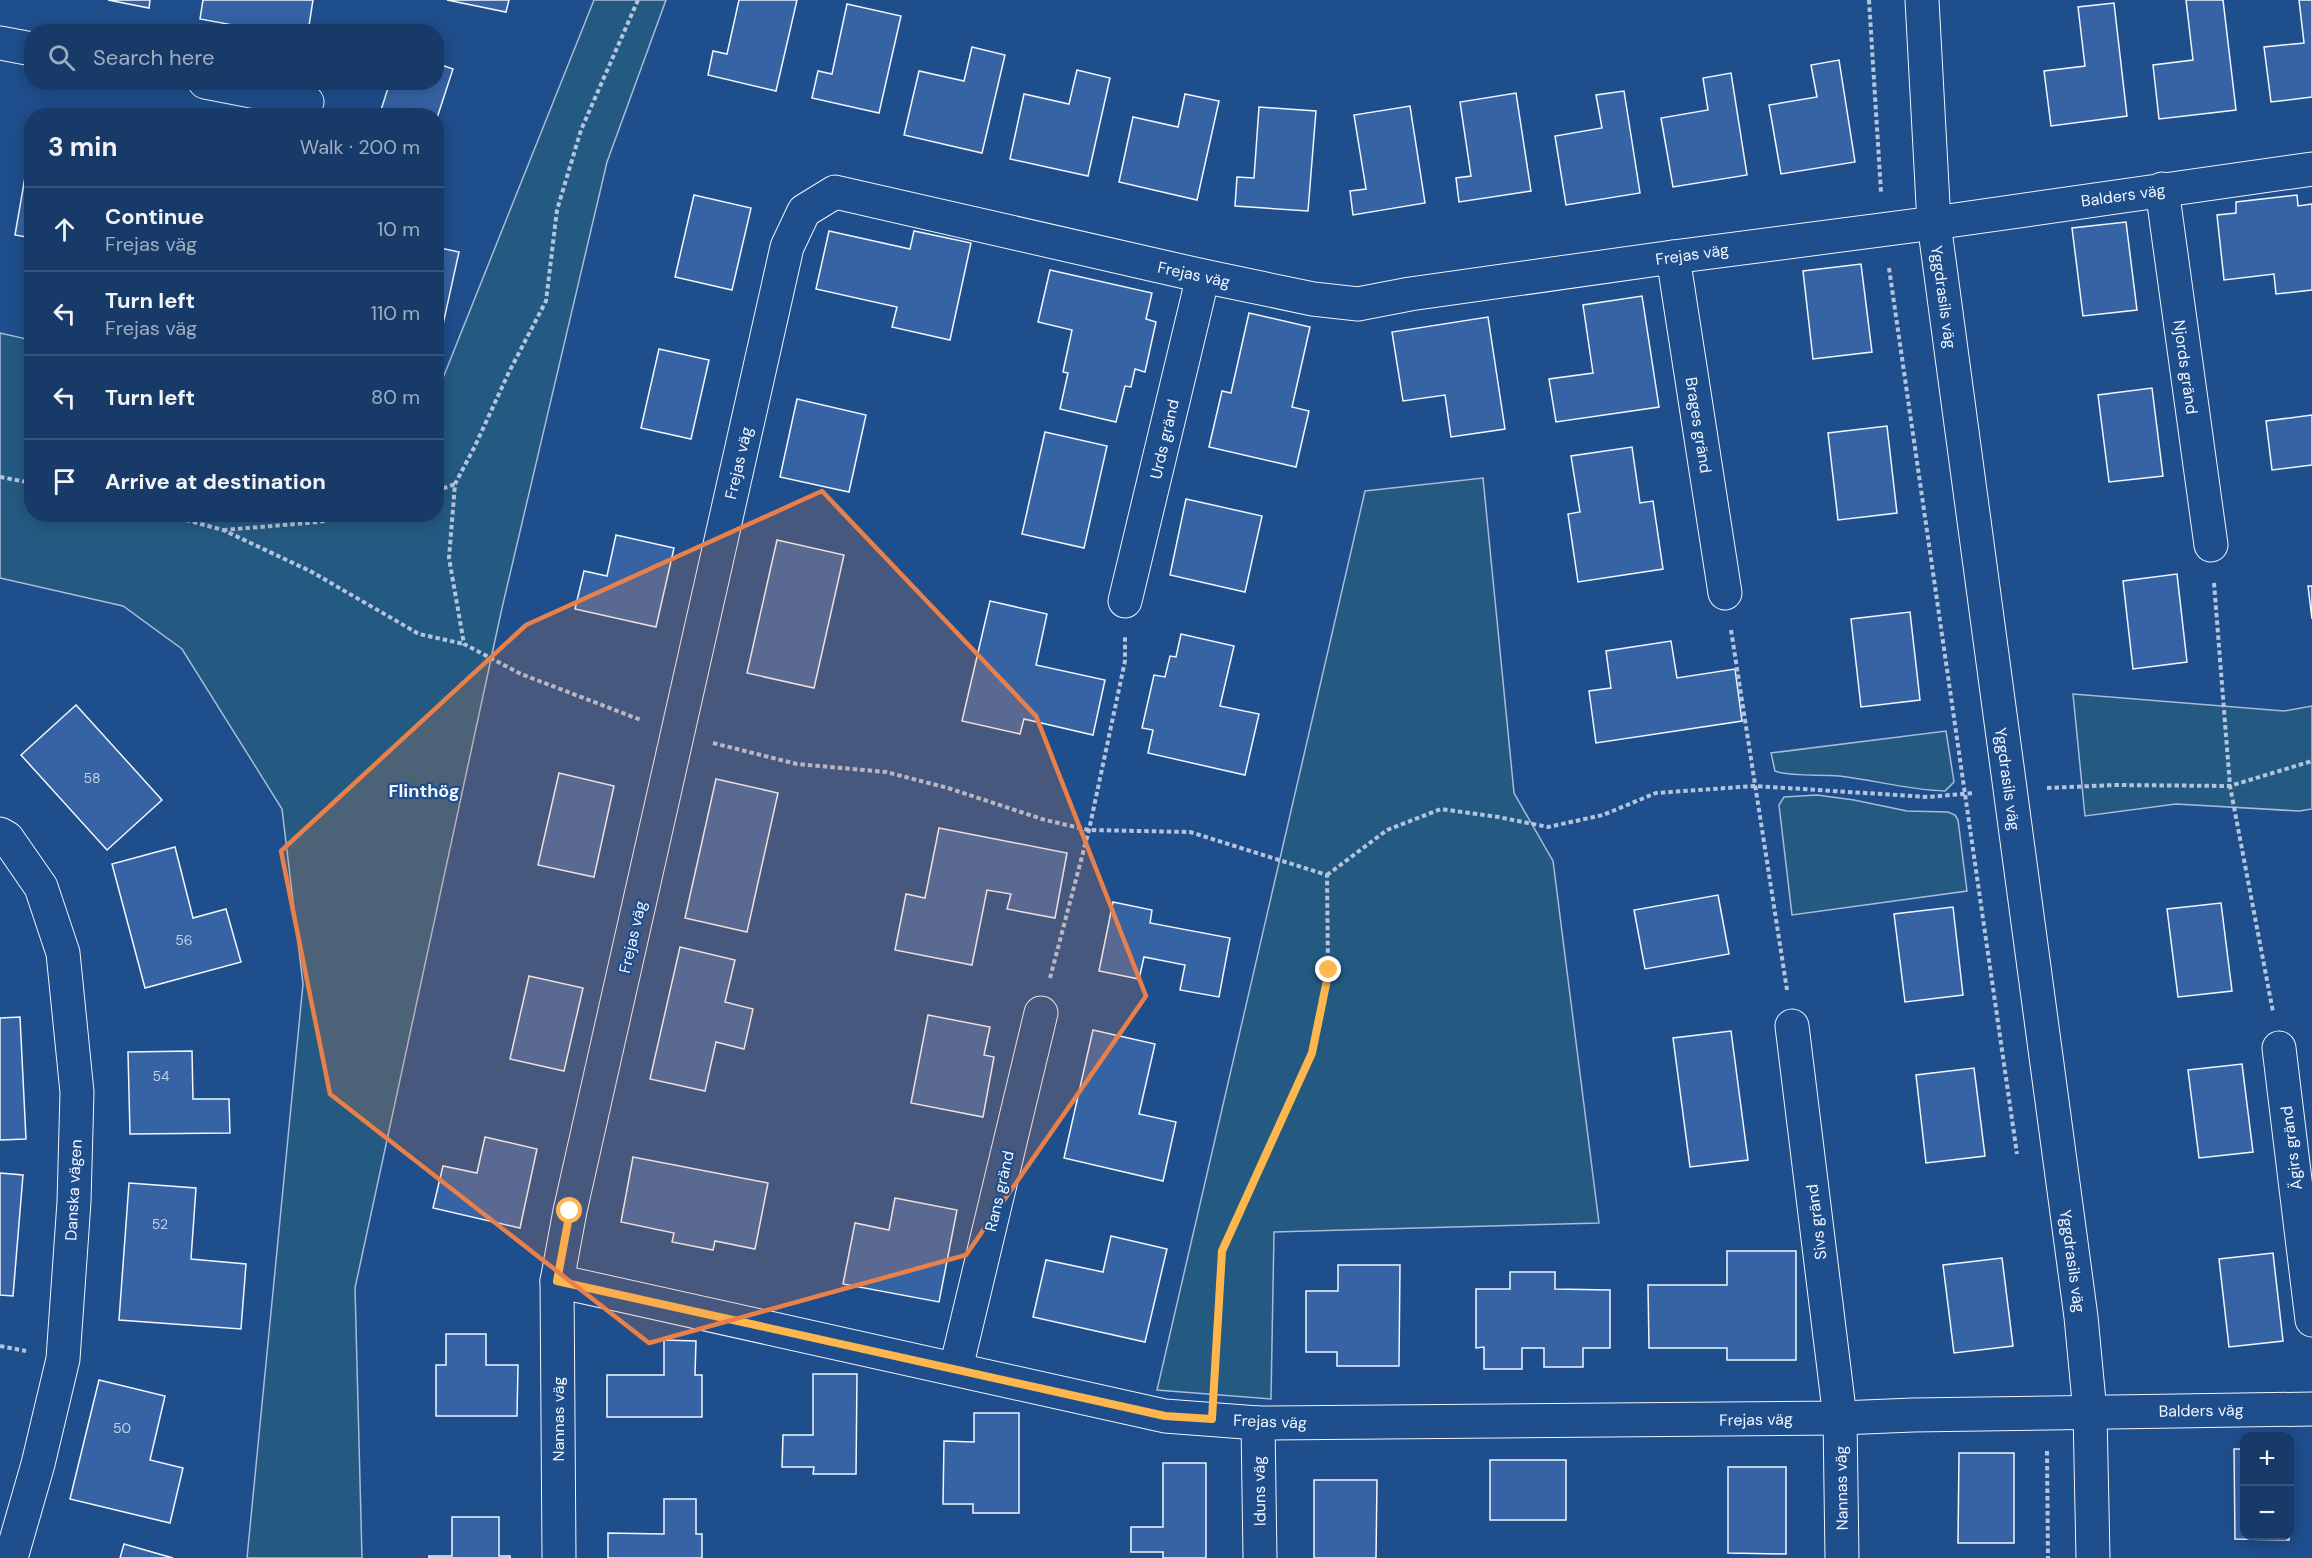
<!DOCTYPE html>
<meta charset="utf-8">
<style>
:root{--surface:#173a69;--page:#20416f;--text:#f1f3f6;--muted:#9eadc0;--line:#36547d}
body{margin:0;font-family:"DM Sans",sans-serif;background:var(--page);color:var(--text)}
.controls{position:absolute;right:18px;bottom:18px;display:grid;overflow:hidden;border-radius:12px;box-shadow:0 3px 15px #0003}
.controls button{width:54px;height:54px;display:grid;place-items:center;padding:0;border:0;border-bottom:2px solid var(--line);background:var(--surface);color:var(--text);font:30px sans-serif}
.stop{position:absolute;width:18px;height:18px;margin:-14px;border:4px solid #ffb74d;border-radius:50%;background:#fff}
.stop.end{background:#ffb74d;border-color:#fff;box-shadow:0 2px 6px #0008}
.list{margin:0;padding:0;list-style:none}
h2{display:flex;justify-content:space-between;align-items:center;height:78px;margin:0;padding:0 24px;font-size:26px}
h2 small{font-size:20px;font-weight:400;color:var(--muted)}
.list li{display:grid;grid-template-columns:39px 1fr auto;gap:18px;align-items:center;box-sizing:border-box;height:84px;padding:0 24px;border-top:2px solid var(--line)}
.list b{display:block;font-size:22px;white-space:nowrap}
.list p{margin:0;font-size:20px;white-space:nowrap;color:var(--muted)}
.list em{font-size:20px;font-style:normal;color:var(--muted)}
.icon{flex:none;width:33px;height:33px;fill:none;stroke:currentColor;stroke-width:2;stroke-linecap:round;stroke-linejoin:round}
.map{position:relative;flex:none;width:2312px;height:1558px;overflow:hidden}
.search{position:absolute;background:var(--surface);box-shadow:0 3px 15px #0003;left:24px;top:24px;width:420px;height:66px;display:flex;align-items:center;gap:15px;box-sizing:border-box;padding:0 21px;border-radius:24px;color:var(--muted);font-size:22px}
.panel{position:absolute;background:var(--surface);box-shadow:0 3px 15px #0003;left:24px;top:108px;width:420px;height:414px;border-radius:24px}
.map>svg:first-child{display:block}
.green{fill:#245a82;stroke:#a8bbd7;stroke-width:1.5}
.building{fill:#3563a3;stroke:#f2f6ff;stroke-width:1.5}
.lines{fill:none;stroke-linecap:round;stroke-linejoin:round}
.minor-casing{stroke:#f2f6ff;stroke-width:35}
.path{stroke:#b3c4dc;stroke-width:4;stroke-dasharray:4.5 3;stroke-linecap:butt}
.minor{stroke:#1f4e8c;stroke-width:33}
.route{stroke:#ffb74d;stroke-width:8}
.marked{fill:#ea8049;fill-opacity:0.2;stroke:#ea8049;stroke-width:4.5;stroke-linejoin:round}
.labels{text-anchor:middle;stroke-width:4.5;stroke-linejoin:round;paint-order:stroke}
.number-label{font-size:14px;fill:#c3d1e8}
.street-label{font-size:16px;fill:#f2f6ff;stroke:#1f4e8c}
.neighbourhood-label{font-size:18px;font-weight:bold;fill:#f2f6ff;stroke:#1f4e8c}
</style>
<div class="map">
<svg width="2312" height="1558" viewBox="0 0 2312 1558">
<rect width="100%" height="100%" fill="#1f4e8c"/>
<g class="green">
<path d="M 594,0 L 666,0 L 607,162 L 502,608 L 355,1288 L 362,1558 L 247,1558 L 303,984 L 282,809 L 182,649 L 123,606 L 0,578 L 0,333 L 31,340 L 32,514 L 436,514 L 437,393 Z"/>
<path d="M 1483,478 L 1514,793 L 1553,861 L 1599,1223 L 1274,1232 L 1271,1399 L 1157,1390 L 1365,491 Z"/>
<path d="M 2073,694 L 2284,711 L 2312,706 L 2312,809 L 2299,811 L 2176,804 L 2085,816 Z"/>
<path d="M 1946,731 L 1954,782 L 1945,791 C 1909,790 1874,780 1839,776 C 1820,774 1790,777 1775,771 L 1771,753 Z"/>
<path d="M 1817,795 L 1854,800 L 1907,811 L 1948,812 L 1955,815 L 1958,820 L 1967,891 L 1792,915 L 1779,805 L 1784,797 Z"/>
</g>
<g class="building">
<path d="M 108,0 L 150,0 L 149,8 Z"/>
<path d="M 203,0 L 313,0 L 308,32 L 271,32 L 200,19 Z"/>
<path d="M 447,0 L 509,0 L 506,12 Z"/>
<path d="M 739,0 L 797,0 L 776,91 L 708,75 L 713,51 L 727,54 Z"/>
<path d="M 2186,0 L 2223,0 L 2236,110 L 2159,119 L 2153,65 L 2193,60 Z"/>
<path d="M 2299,0 L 2312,0 L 2312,97 L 2271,102 L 2264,47 L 2304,43 Z"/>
<path d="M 2114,3 L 2127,116 L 2051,126 L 2044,71 L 2085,66 L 2078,7 Z"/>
<path d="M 847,4 L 901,16 L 879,113 L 812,98 L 818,71 L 832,74 Z"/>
<path d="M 972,47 L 1005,55 L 982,153 L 904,135 L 919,71 L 964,81 Z"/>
<path d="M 1839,60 L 1855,162 L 1781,174 L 1769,105 L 1817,97 L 1811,65 Z"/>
<path d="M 436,63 L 453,69 L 436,121 L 436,116 L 379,116 L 390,82 L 436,82 Z"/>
<path d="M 1077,70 L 1110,78 L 1088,176 L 1010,159 L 1024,94 L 1069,104 Z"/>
<path d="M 1731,73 L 1747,175 L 1673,187 L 1661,118 L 1708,110 L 1703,78 Z"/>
<path d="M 1624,91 L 1640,193 L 1566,205 L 1555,136 L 1602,128 L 1596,95 Z"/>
<path d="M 1516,93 L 1531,191 L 1459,202 L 1456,178 L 1471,176 L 1460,102 Z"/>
<path d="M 1185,94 L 1219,101 L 1197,200 L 1119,182 L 1133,117 L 1178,127 Z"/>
<path d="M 1410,106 L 1425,203 L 1353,215 L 1350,191 L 1366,189 L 1354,115 Z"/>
<path d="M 1259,107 L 1316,111 L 1308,211 L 1235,206 L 1237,177 L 1254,178 Z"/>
<path d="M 25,177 L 32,179 L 32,238 L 15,235 Z"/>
<path d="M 694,195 L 751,208 L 732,290 L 675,277 Z"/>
<path d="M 2297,195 L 2298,206 L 2312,204 L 2312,290 L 2276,294 L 2274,274 L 2224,280 L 2217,215 L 2236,213 L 2236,202 Z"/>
<path d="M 2126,222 L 2137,310 L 2083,316 L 2072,228 Z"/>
<path d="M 829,231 L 910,249 L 914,231 L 971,243 L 950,340 L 892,327 L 897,307 L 816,289 Z"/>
<path d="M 436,247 L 459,252 L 436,356 Z"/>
<path d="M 1861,264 L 1872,352 L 1813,359 L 1803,271 Z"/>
<path d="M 1050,270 L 1152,293 L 1146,319 L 1156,322 L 1145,372 L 1135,369 L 1131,387 L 1125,386 L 1116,422 L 1060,409 L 1068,373 L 1063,372 L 1072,330 L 1038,322 Z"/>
<path d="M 1642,296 L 1659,407 L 1556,422 L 1549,379 L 1593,373 L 1583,305 Z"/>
<path d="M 1249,313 L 1310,327 L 1292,407 L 1309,411 L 1296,467 L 1209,447 L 1222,391 L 1231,393 Z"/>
<path d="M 1488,317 L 1505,429 L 1451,437 L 1445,395 L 1403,401 L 1392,332 Z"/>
<path d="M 659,349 L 709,360 L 691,439 L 641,428 Z"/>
<path d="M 2152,388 L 2163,476 L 2109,482 L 2098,395 Z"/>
<path d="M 797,399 L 866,415 L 849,492 L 780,477 Z"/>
<path d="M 2312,415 L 2312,465 L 2272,470 L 2266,421 Z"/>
<path d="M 1887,426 L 1897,513 L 1838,520 L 1828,433 Z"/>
<path d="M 1045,432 L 1107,446 L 1084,548 L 1022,534 Z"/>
<path d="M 1632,447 L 1640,503 L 1653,501 L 1663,569 L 1578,582 L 1568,514 L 1580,512 L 1571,456 Z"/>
<path d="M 1186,499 L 1262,516 L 1245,592 L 1170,575 Z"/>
<path d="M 616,535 L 674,548 L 656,627 L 575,609 L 584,571 L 607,576 Z"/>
<path d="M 777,540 L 844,555 L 814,688 L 747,673 Z"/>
<path d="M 2177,574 L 2187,662 L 2133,669 L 2123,581 Z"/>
<path d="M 2308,586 L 2312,586 L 2312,619 Z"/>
<path d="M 990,601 L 1047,614 L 1036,665 L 1105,680 L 1093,735 L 1024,719 L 1020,734 L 962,721 Z"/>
<path d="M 1910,612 L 1920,700 L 1861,707 L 1851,619 Z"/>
<path d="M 1181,634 L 1234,646 L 1220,706 L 1259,714 L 1245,775 L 1148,753 L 1153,730 L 1142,728 L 1154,675 L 1165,677 L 1170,656 L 1176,657 Z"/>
<path d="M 1671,641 L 1677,678 L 1735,669 L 1742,721 L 1596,743 L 1589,691 L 1611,688 L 1606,651 Z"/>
<path d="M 76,705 L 162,800 L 107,850 L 21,755 Z"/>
<path d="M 559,773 L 614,786 L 594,877 L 538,865 Z"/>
<path d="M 716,779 L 778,793 L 747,932 L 685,918 Z"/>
<path d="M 939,828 L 1067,853 L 1055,918 L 1007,909 L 1011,894 L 987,890 L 972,965 L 895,950 L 906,894 L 925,898 Z"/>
<path d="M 175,847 L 193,918 L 226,909 L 241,962 L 145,988 L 112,864 Z"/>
<path d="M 1718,895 L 1729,954 L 1645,969 L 1634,910 Z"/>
<path d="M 1113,902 L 1152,910 L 1150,923 L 1230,938 L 1219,997 L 1180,990 L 1185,965 L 1144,957 L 1139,979 L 1099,971 Z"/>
<path d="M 2221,903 L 2232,991 L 2178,997 L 2167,909 Z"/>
<path d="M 1953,907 L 1963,995 L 1905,1002 L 1894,914 Z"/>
<path d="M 680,947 L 735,960 L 725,1002 L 753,1009 L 744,1049 L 716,1042 L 705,1091 L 650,1079 Z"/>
<path d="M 529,976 L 583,988 L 564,1071 L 510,1059 Z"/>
<path d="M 928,1015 L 990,1027 L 984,1055 L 994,1057 L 983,1117 L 911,1103 Z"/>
<path d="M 20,1017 L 26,1139 L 0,1140 L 0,1018 Z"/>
<path d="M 1093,1030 L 1155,1044 L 1139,1114 L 1176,1122 L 1163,1181 L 1064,1158 Z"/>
<path d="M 1731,1031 L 1748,1160 L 1690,1167 L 1673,1038 Z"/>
<path d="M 192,1051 L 193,1099 L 229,1099 L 230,1133 L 130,1134 L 128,1052 Z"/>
<path d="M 2242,1064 L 2253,1152 L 2199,1158 L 2188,1070 Z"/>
<path d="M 1974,1068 L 1985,1156 L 1926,1163 L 1916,1075 Z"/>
<path d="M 485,1137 L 537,1149 L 520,1228 L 433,1208 L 443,1166 L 477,1173 Z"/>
<path d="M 633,1157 L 768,1183 L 755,1249 L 715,1241 L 713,1250 L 672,1242 L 674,1233 L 621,1222 Z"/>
<path d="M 0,1173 L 23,1175 L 13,1296 L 0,1295 Z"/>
<path d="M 129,1183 L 196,1188 L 191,1259 L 246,1264 L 241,1329 L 119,1320 Z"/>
<path d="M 895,1198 L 957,1210 L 939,1302 L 843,1284 L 855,1223 L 889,1230 Z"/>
<path d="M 1111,1236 L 1167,1249 L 1145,1342 L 1033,1317 L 1046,1260 L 1103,1272 Z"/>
<path d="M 1727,1251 L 1796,1251 L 1796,1360 L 1727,1360 L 1727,1348 L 1649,1348 L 1648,1285 L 1727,1285 Z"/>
<path d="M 2273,1253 L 2283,1341 L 2229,1347 L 2219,1259 Z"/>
<path d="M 2002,1258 L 2013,1346 L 1954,1353 L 1943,1265 Z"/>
<path d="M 1338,1265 L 1400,1265 L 1399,1366 L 1337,1366 L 1337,1352 L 1306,1352 L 1306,1291 L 1338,1291 Z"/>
<path d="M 1510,1272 L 1555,1272 L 1555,1289 L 1610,1290 L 1610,1348 L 1583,1348 L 1583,1367 L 1544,1367 L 1544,1348 L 1522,1348 L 1522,1369 L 1484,1369 L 1484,1347 L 1476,1348 L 1476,1289 L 1510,1289 Z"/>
<path d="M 446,1334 L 486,1334 L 486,1365 L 518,1365 L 517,1416 L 436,1416 L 436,1365 L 446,1365 Z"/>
<path d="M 664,1340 L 696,1341 L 695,1375 L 702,1375 L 702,1417 L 607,1417 L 607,1375 L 664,1375 Z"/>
<path d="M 813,1374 L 857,1374 L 856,1474 L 813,1474 L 814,1467 L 782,1467 L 783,1435 L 813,1435 Z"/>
<path d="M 99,1380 L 165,1396 L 150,1460 L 183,1468 L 170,1523 L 70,1499 Z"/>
<path d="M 974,1413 L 1019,1413 L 1019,1513 L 973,1513 L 973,1504 L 943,1504 L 944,1441 L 974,1442 Z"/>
<path d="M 2234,1449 L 2244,1449 L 2244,1536 L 2289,1536 L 2289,1540 L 2235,1539 Z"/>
<path d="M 1959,1453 L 2014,1453 L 2014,1543 L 1958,1543 Z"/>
<rect x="1490" y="1460" width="76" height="60"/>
<path d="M 1163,1463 L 1206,1463 L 1206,1558 L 1163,1558 L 1163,1552 L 1131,1552 L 1131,1527 L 1163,1527 Z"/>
<path d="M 1728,1467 L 1786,1467 L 1786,1554 L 1728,1553 Z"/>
<path d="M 1314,1480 L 1377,1480 L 1376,1558 L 1314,1558 Z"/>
<path d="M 664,1499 L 696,1499 L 696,1534 L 702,1534 L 702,1558 L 608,1558 L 608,1533 L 664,1534 Z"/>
<path d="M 452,1517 L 499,1517 L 499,1556 L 510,1556 L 510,1558 L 429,1558 L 429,1556 L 452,1556 Z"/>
<path d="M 124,1544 L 173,1558 L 120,1558 Z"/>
</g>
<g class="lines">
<g class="minor-casing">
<g id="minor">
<path d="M 1922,0 L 1934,223 L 2081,1317 L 2090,1412 L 2093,1558"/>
<path d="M 0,43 L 32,49"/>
<path d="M 205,82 L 307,102"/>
<path d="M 2312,169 L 1934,223 L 1673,257 L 1410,294 L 1358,304 L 1313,299 L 1203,276 L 835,192 L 804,211 L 787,247 L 570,1211 L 557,1281 L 1165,1416 L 1258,1423 L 1840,1418 L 1913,1415 L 2312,1409"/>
<path d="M 2162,189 L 2211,545"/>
<path d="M 1673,257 L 1725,593"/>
<path d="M 1125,601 L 1203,276"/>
<path d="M 0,834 L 7,838 L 41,887 L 63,953 L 77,1092 L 74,1202 L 63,1359 L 38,1464 L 11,1558"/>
<path d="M 1792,1026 L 1840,1418 L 1842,1558"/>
<path d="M 2279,1048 L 2312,1320"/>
<path d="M 557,1281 L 559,1558"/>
<path d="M 956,1368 L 1041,1013"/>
<path d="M 1258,1423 L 1260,1558"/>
</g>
</g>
<g class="path">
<path d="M 638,0 L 581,130 L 557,210 L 546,301 L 509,372 L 475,446 L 455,484 L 449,558 L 464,644 L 521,674 L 641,720"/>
<path d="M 1869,0 L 1881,192"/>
<path d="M 1889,268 L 2017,1154"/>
<path d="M 0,477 L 32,483"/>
<path d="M 436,491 L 455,484"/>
<path d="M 164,514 L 223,530 L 310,571 L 419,634 L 464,644"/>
<path d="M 223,530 L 319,522 L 361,514"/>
<path d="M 2214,583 L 2230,786 L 2273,1012"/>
<path d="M 1731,630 L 1787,990"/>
<path d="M 713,743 L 797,764 L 886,772 L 948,788 L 1045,820 L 1089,830 L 1190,832 L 1327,875 L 1328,970 L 1312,1053 L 1222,1251 L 1214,1382"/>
<path d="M 2047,788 L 2115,785 L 2230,786 L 2312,761"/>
<path d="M 1327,875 L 1387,830 L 1441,809 L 1498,817 L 1548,827 L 1603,815 L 1656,793 L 1755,786 L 1928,797 L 1974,793"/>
<path d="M 1050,978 L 1089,830 L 1125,661 L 1125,637"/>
<path d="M 0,1346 L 26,1351"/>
<path d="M 2047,1451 L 2048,1558"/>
</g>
<use href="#minor" class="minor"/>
</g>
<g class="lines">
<path class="route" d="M 570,1211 L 557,1281 L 1165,1416 L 1212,1419 L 1222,1251 L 1312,1053 L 1329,970"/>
</g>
<path class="marked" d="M 822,491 L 1036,716 L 1146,996 L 966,1255 L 649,1343 L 330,1094 L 281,851 L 526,625 Z"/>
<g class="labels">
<g class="number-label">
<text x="92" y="783">58</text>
<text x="184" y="945">56</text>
<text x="161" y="1081">54</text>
<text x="160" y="1229">52</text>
<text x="122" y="1433">50</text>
</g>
<g class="street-label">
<text transform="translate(2123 195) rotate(-8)" y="6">Balders väg</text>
<text transform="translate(1692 254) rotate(-8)" y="6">Frejas väg</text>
<text transform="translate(1194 274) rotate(12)" y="6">Frejas väg</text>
<text transform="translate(1944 297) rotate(82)" y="6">Yggdrasils väg</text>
<text transform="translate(2186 367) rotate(82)" y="6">Njords gränd</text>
<text transform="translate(1699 425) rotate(81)" y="6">Brages gränd</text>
<text transform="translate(1164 439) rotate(-77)" y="6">Urds gränd</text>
<text transform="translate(738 463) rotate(-77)" y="6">Frejas väg</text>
<text transform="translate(2008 779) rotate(82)" y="6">Yggdrasils väg</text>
<text transform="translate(632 937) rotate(-77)" y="6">Frejas väg</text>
<text transform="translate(2291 1148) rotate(-97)" y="6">Ägirs gränd</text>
<text transform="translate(73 1190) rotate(-87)" y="6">Danska vägen</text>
<text transform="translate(999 1191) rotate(-77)" y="6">Rans gränd</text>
<text transform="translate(1816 1222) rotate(-97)" y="6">Sivs gränd</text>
<text transform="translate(2073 1261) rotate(82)" y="6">Yggdrasils väg</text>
<text transform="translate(2201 1410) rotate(-1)" y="6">Balders väg</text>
<text transform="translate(558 1419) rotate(-90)" y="6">Nannas väg</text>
<text transform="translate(1756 1419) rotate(-1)" y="6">Frejas väg</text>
<text transform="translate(1270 1421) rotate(2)" y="6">Frejas väg</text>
<text transform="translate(1841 1488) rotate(-91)" y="6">Nannas väg</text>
<text transform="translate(1259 1491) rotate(-91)" y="6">Iduns väg</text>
</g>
<g class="neighbourhood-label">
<text x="424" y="797">Flinthög</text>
</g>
</g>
</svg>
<div class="controls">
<button>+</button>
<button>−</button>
</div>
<div class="stop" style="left:570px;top:1211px"></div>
<div class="stop end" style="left:1329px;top:970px"></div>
<div class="search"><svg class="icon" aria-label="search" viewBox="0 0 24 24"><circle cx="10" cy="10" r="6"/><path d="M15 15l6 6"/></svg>Search here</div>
<section class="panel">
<h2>3 min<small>Walk · 200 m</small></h2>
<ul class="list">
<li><svg class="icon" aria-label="ahead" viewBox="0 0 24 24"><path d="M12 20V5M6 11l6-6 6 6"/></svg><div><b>Continue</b><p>Frejas väg</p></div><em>10 m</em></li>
<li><svg class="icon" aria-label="left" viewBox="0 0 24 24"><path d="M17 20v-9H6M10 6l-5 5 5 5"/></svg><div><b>Turn left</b><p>Frejas väg</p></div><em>110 m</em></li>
<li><svg class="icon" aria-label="left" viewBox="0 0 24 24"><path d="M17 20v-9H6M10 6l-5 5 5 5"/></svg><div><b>Turn left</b></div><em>80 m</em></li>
<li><svg class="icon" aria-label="arrive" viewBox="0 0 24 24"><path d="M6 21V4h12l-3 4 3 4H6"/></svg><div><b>Arrive at destination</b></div></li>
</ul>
</section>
</div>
